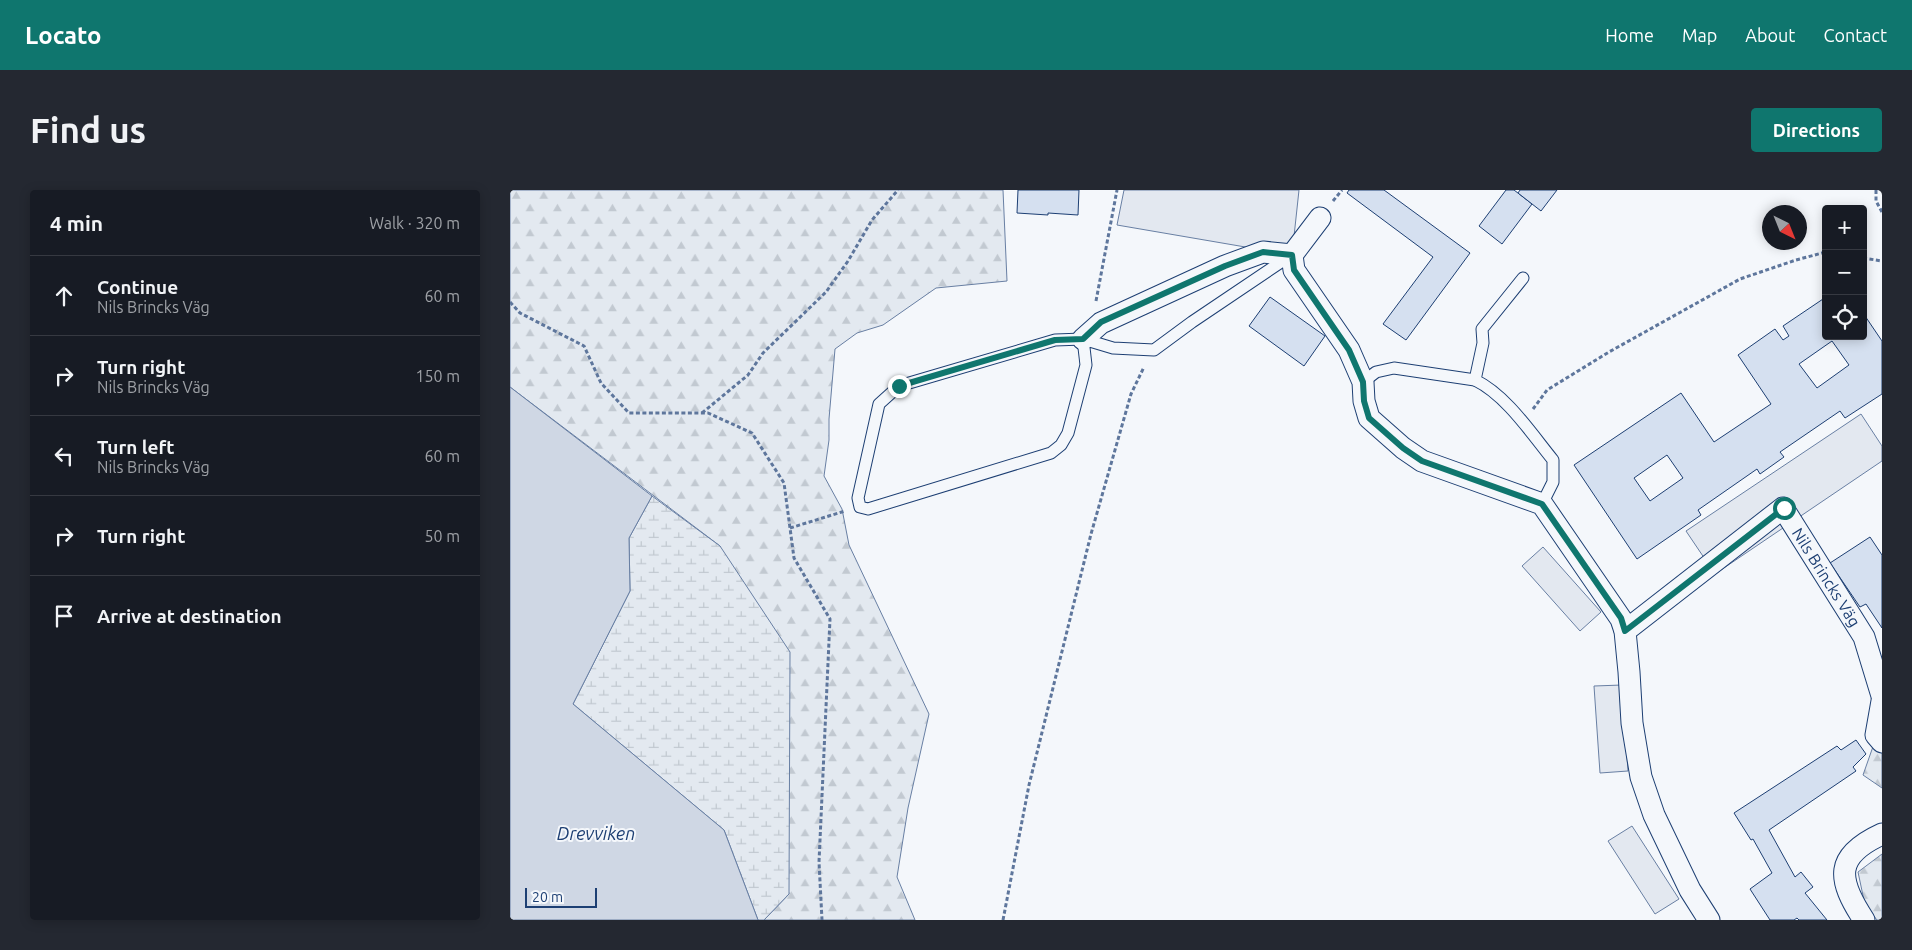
<!DOCTYPE html>
<meta charset="utf-8">
<style>
:root{--surface:#171b24;--page:#242831;--text:#f1f3f6;--muted:#9ea1a6;--line:#363941;--accent:#0f766e}
body{margin:0;font-family:Ubuntu,sans-serif;background:var(--page);color:var(--text)}
.controls{position:absolute;right:15px;top:15px;display:grid;overflow:hidden;border-radius:5px;box-shadow:0 2px 12px #0003}
.controls button{width:45px;height:45px;display:grid;place-items:center;padding:0;border:0;border-bottom:1px solid var(--line);background:var(--surface);color:var(--text);font:25px sans-serif}
.compass{position:absolute;left:1252px;top:15px;width:45px;height:45px;border-radius:50%;background:var(--surface);box-shadow:0 2px 12px #0003;rotate:137deg}
.scale{position:absolute;left:15px;bottom:12px;width:72px;box-sizing:border-box;padding-left:5px;border:2px solid #1d3f73;border-top:0;font-size:14px;line-height:18px;white-space:nowrap;color:#1d3f73;-webkit-text-stroke:4px #f4f7fb;paint-order:stroke}
.stop{position:absolute;width:15px;height:15px;margin:-11px;border:4px solid #0f766e;border-radius:50%;background:#fff}
.stop.end{background:#0f766e;border-color:#fff;box-shadow:0 1px 5px #0008}
.list{margin:0;padding:0;list-style:none}
h2{display:flex;justify-content:space-between;align-items:center;height:65px;margin:0;padding:0 20px;font-size:21px}
h2 small{font-size:16px;font-weight:400;color:var(--muted)}
.list li{display:grid;grid-template-columns:32px 1fr auto;gap:15px;align-items:center;box-sizing:border-box;height:80px;padding:0 20px;border-top:1px solid var(--line)}
.list b{display:block;font-size:19px;white-space:nowrap}
.list p{margin:0;font-size:16px;white-space:nowrap;color:var(--muted)}
.list em{font-size:16px;font-style:normal;color:var(--muted)}
.icon{flex:none;width:28px;height:28px;fill:none;stroke:currentColor;stroke-width:2;stroke-linecap:round;stroke-linejoin:round}
.map{position:relative;flex:none;width:1372px;height:730px;overflow:hidden;border-radius:5px}
header{display:flex;align-items:center;gap:30px;box-sizing:border-box;height:70px;padding:0 25px;background:var(--accent);color:#fff}
header strong{font-size:24px}
nav{display:flex;gap:28px;margin-inline-start:auto;font-size:18px}
.intro{display:flex;align-items:center;justify-content:space-between;box-sizing:border-box;height:120px;padding:0 30px}
h1{margin:0;font-size:35px}
.button{padding:12px 22px;border-radius:5px;background:var(--accent);color:#fff;font-size:18px;font-weight:700}
main{display:flex;gap:30px;padding:0 30px}
aside{flex:1;background:var(--surface);border-radius:5px;box-shadow:0 2px 12px #0003}
.map>svg:first-child{display:block}
.forest{fill:url(#forest-firs);stroke:#687fa3}
.wetland{fill:url(#wetland-marsh);stroke:#687fa3}
.parking{fill:#e3e8f0;stroke:#687fa3}
.water{fill:#cfd7e4;stroke:#687fa3}
.building{fill:#d5e0f0;stroke:#1d3f73;fill-rule:evenodd}
.lines{fill:none;stroke-linecap:round;stroke-linejoin:round}
.lane-casing{stroke:#1d3f73;stroke-width:13}
.street-casing{stroke:#1d3f73;stroke-width:23}
.path{stroke:#5e769c;stroke-width:3;stroke-dasharray:4 2.5;stroke-linecap:butt}
.lane{stroke:#f4f7fb;stroke-width:11}
.street{stroke:#f4f7fb;stroke-width:21}
.route{stroke:#0f766e;stroke-width:6}
.labels{text-anchor:middle;stroke-width:4;stroke-linejoin:round;paint-order:stroke}
.street-label{font-size:16px;fill:#1d3f73;stroke:#f4f7fb}
.water-label{font-size:18px;font-style:italic;fill:#1d3f73;stroke:#f4f7fb}
</style>
<header>
<strong>Locato</strong>
<nav><a>Home</a><a>Map</a><a>About</a><a>Contact</a></nav>
</header>
<div class="intro"><h1>Find us</h1><a class="button">Directions</a></div>
<main>
<aside>
<h2>4 min<small>Walk · 320 m</small></h2>
<ul class="list">
<li><svg class="icon" aria-label="ahead" viewBox="0 0 24 24"><path d="M12 20V5M6 11l6-6 6 6"/></svg><div><b>Continue</b><p>Nils Brincks Väg</p></div><em>60 m</em></li>
<li><svg class="icon" aria-label="right" viewBox="0 0 24 24"><path d="M7 20v-9h11M14 6l5 5-5 5"/></svg><div><b>Turn right</b><p>Nils Brincks Väg</p></div><em>150 m</em></li>
<li><svg class="icon" aria-label="left" viewBox="0 0 24 24"><path d="M17 20v-9H6M10 6l-5 5 5 5"/></svg><div><b>Turn left</b><p>Nils Brincks Väg</p></div><em>60 m</em></li>
<li><svg class="icon" aria-label="right" viewBox="0 0 24 24"><path d="M7 20v-9h11M14 6l5 5-5 5"/></svg><div><b>Turn right</b></div><em>50 m</em></li>
<li><svg class="icon" aria-label="arrive" viewBox="0 0 24 24"><path d="M6 21V4h12l-3 4 3 4H6"/></svg><div><b>Arrive at destination</b></div></li>
</ul>
</aside>
<div class="map">
<svg width="1372" height="730" viewBox="0 0 1372 730">
<defs>
<pattern id="forest-firs" width="22" height="20" patternUnits="userSpaceOnUse" patternTransform="scale(1.25)"><rect width="22" height="20" fill="#e3e9f0"/><path d="M5 1l3.5 6h-7zM16 11l3.5 6h-7z" fill="#c2c9d1"/></pattern>
<pattern id="wetland-marsh" width="20" height="14" patternUnits="userSpaceOnUse" patternTransform="scale(1.25)"><rect width="20" height="14" fill="#e3e9f0"/><path d="M1 5h8M5 5V1M11 12h8M15 12V8" fill="none" stroke="#c2c9d1"/></pattern>
</defs>
<rect width="100%" height="100%" fill="#f4f7fb"/>
<g class="forest">
<path d="M 0,0 L 493,0 L 497,91 L 426,98 L 373,135 L 347,143 L 325,159 L 319,229 L 319,250 L 314,286 L 332,319 L 339,355 L 419,524 L 398,618 L 387,687 L 405,730 L 254,730 L 279,704 L 210,356 L 0,197 Z"/>
<path d="M 1372,531 L 1372,598 L 1353,585 Z"/>
<path d="M 1372,664 L 1372,730 L 1367,730 L 1355,715 L 1348,682 Z"/>
</g>
<path class="wetland" d="M 142,306 L 210,356 L 280,462 L 279,704 L 254,730 L 248,730 L 214,640 L 63,514 L 120,401 L 119,348 Z"/>
<g class="parking">
<path d="M 614,0 L 789,0 L 782,65 L 607,35 Z"/>
<path d="M 1351,224 L 1372,256 L 1372,271 L 1205,384 L 1176,341 Z"/>
<path d="M 1033,357 L 1091,422 L 1070,441 L 1012,376 Z"/>
<path d="M 1112,495 L 1118,581 L 1090,583 L 1084,496 Z"/>
<path d="M 1122,636 L 1169,709 L 1145,724 L 1098,651 Z"/>
</g>
<path class="water" d="M 0,197 L 142,306 L 119,348 L 120,401 L 63,514 L 214,640 L 248,730 L 0,730 Z"/>
<g class="building">
<path d="M 508,0 L 569,0 L 568,25 L 538,23 L 538,25 L 507,23 Z"/>
<path d="M 839,0 L 874,0 L 960,63 L 896,150 L 873,134 L 923,67 L 837,3 Z"/>
<path d="M 996,0 L 1004,0 L 1022,14 L 992,54 L 969,36 Z"/>
<path d="M 1010,0 L 1047,0 L 1031,21 L 1008,3 Z"/>
<path d="M 760,107 L 815,146 L 794,176 L 739,136 Z"/>
<path d="M 1316,107 L 1316,146 L 1353,146 L 1353,123 L 1372,151 L 1372,204 L 1335,228 L 1330,221 L 1270,262 L 1274,267 L 1250,284 L 1247,279 L 1188,320 L 1191,325 L 1127,369 L 1064,275 L 1171,203 L 1204,252 L 1261,214 L 1228,165 L 1265,139 L 1273,150 L 1279,146 L 1273,136 ZM 1322,151 L 1339,175 L 1307,198 L 1289,174 ZM 1157,265 L 1173,288 L 1140,311 L 1124,288 Z"/>
<path d="M 1360,347 L 1372,365 L 1372,438 L 1356,414 L 1350,417 L 1320,373 Z"/>
<path d="M 1346,550 L 1356,564 L 1343,577 L 1346,581 L 1259,640 L 1285,687 L 1291,682 L 1303,697 L 1295,703 L 1317,730 L 1289,730 L 1287,728 L 1284,730 L 1260,730 L 1240,699 L 1262,683 L 1243,649 L 1241,650 L 1224,623 L 1327,556 L 1331,560 Z"/>
</g>
<g class="lines">
<g class="lane-casing">
<g id="lane">
<path d="M 1013,88 L 972,139 L 973,153 L 965,190 C 996,205 1021,243 1043,270 L 1043,292 L 1032,314"/>
<path d="M 573,149 L 576,175 L 558,243 L 551,255 L 541,263 L 358,319 L 350,317 L 348,308 L 369,214 L 389,196 L 545,150 L 573,149 L 603,158 L 644,160 L 682,132 L 780,66"/>
<path d="M 853,192 L 866,182 L 884,178 L 965,190"/>
</g>
</g>
<g class="street-casing">
<g id="street">
<path d="M 810,28 L 782,65 L 784,80 L 839,160 L 853,192 L 854,211 L 859,228 L 893,258 L 912,271 L 1032,314 L 1111,429 L 1115,441 L 1119,482 L 1122,533 L 1131,587 L 1144,625 L 1180,700 L 1199,730"/>
<path d="M 573,149 L 591,133 L 715,76 L 753,62 L 782,65"/>
<path id="s1" d="M 1115,441 L 1273,318 L 1354,447 L 1372,506"/>
<path d="M 1372,511 L 1366,545 L 1372,552"/>
<path d="M 1354,730 C 1327,689 1324,666 1372,644"/>
</g>
</g>
<g class="path">
<path d="M 1366,0 L 1366,11 L 1372,22"/>
<path d="M 823,11 L 832,0"/>
<path d="M 1353,68 L 1372,71"/>
<path d="M 586,111 L 607,0"/>
<path d="M 0,112 L 10,123 L 74,156 L 91,193 L 119,223 L 198,223 L 242,243 L 274,293 L 284,368 L 320,429 L 309,672 L 312,730"/>
<path d="M 1023,219 L 1037,200 L 1099,162 L 1230,89 L 1286,70 L 1316,62"/>
<path d="M 192,223 L 238,185 L 253,163 L 316,102 L 338,71 L 362,30 L 388,0"/>
<path d="M 280,338 L 335,321"/>
<path d="M 493,730 L 519,595 L 581,344 L 621,204 L 634,177"/>
</g>
<use href="#lane" class="lane"/>
<use href="#street" class="street"/>
</g>
<g class="lines">
<path class="route" d="M 389,196 L 545,150 L 573,149 L 591,132 L 715,76 L 753,62 L 782,65 L 784,80 L 839,160 L 853,192 L 854,211 L 859,228 L 893,258 L 912,271 L 1032,314 L 1111,428 L 1115,441 L 1274,318"/>
</g>
<g class="labels">
<g class="street-label">
<text dy="6" stroke="none"><textPath href="#s1" startOffset="282">Nils Brincks Väg</textPath></text>
</g>
<g class="water-label">
<text x="86" y="650">Drevviken</text>
</g>
</g>
</svg>
<div class="controls">
<button>+</button>
<button>−</button>
<button><svg class="icon" aria-label="locate" viewBox="0 0 24 24"><circle cx="12" cy="12" r="6"/><path d="M12 2v4M12 18v4M2 12h4M18 12h4"/></svg></button>
</div>
<svg class="compass" viewBox="-18 -18 36 36"><path d="M0-13l5 13h-10z" fill="#e53935"/><path d="M0 13l5-13h-10z" fill="#9ea1a6"/></svg>
<div class="scale">20 m</div>
<div class="stop" style="left:1274px;top:318px"></div>
<div class="stop end" style="left:389px;top:196px"></div>
</div>
</main>
